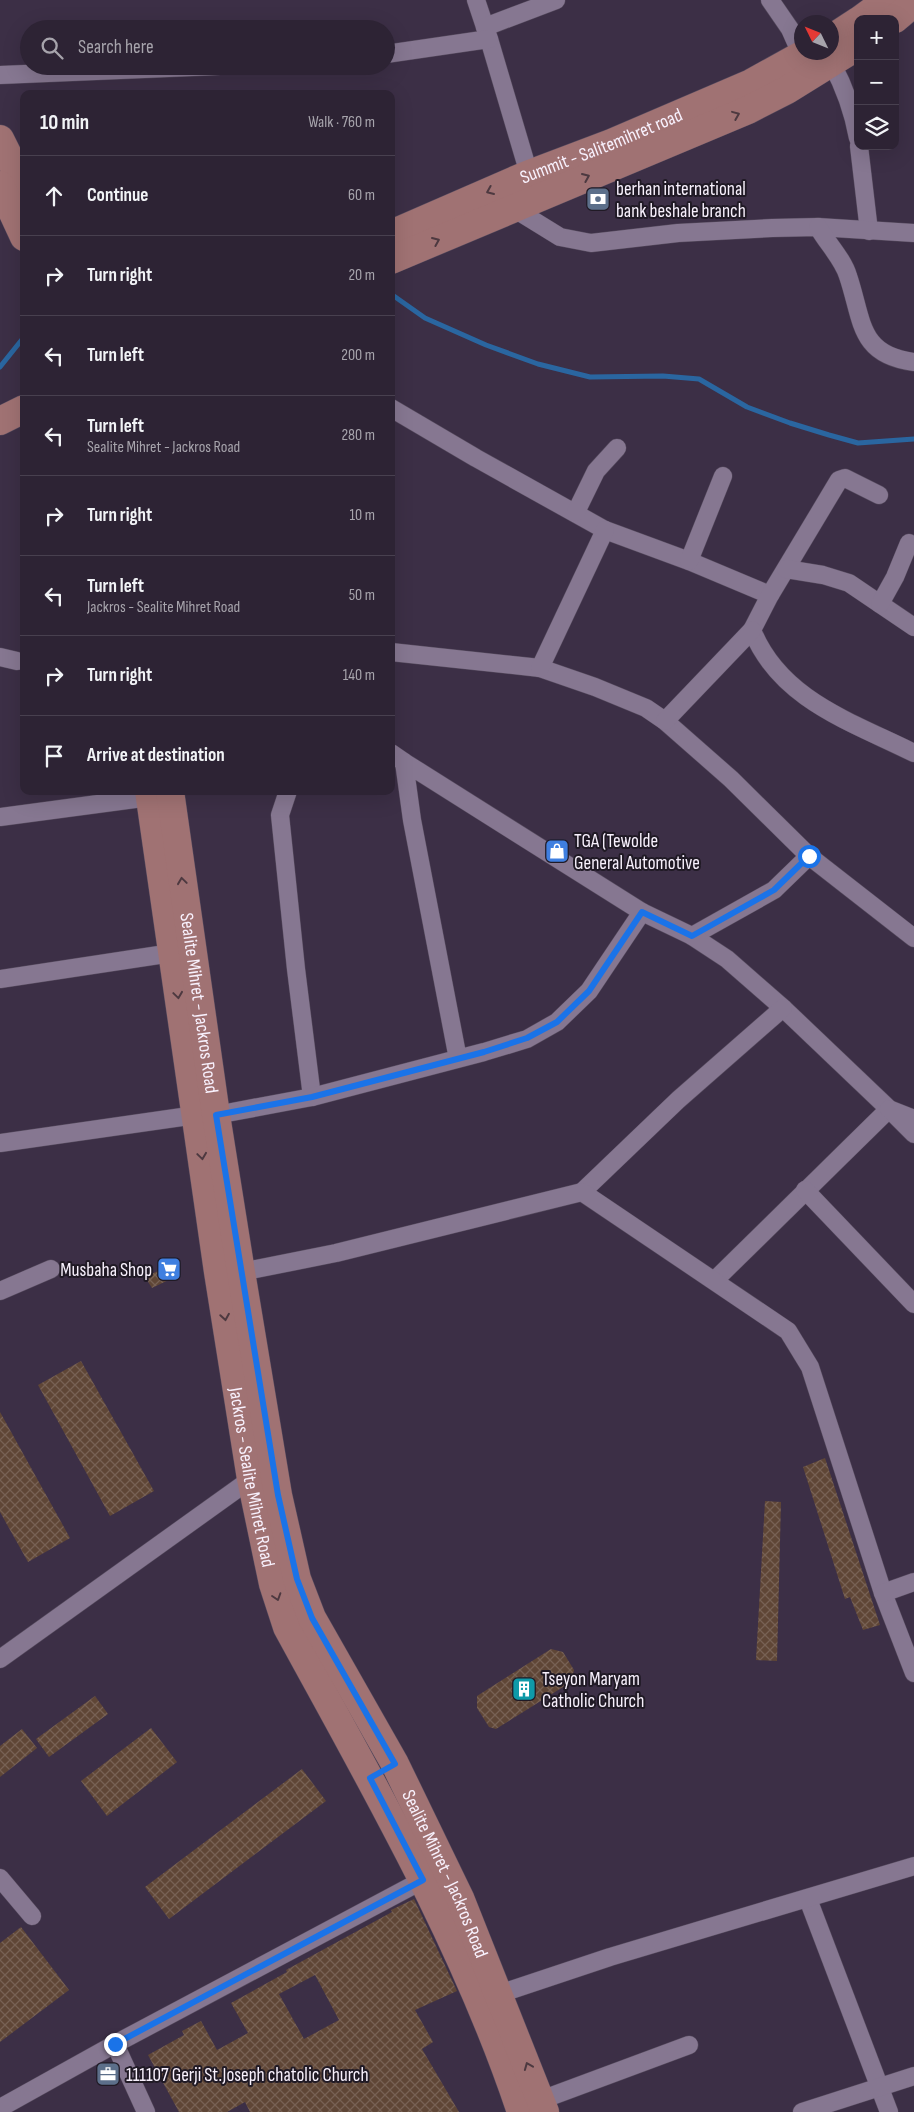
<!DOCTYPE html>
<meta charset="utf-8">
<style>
:root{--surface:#2d2334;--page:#352b3c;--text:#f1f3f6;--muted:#a7a4ac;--line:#48404f}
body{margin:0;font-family:"Sofia Sans Condensed",sans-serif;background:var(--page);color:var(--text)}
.controls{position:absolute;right:15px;top:15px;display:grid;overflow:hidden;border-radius:10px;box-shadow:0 5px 20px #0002}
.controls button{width:45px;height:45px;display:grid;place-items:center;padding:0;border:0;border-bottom:1px solid var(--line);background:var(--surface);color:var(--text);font:25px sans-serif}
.compass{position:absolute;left:794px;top:15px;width:45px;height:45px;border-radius:50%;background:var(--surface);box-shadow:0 5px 20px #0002;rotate:313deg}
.stop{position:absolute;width:15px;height:15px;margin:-11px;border:4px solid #1a73e8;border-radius:50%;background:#fff}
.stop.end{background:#1a73e8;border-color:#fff;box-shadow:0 1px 5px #0008}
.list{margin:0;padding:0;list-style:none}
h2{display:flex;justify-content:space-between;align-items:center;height:65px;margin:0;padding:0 20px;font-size:21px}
h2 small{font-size:16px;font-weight:400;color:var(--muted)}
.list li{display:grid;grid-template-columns:32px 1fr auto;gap:15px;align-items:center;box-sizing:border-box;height:80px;padding:0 20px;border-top:1px solid var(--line)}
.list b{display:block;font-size:19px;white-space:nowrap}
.list p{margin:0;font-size:16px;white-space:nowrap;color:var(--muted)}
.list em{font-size:16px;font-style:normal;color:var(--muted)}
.icon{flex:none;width:28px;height:28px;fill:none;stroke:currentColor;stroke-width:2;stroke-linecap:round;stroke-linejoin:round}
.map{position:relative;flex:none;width:914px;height:2112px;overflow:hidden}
.search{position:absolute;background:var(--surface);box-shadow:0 5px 20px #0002;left:20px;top:20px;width:375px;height:55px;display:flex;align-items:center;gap:12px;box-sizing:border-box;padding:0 18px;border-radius:28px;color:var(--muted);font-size:19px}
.panel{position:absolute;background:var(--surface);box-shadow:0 5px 20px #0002;left:20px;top:90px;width:375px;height:705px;border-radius:10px}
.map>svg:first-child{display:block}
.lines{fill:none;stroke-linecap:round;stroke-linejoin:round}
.stream{stroke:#2a66a0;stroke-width:5}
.building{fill:url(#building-cross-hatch);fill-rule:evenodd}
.street-casing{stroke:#564b5e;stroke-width:19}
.primary-casing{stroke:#564b5e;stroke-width:29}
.street{stroke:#867791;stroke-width:18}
.primary{stroke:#a07273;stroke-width:28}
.oneway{stroke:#4d3940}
.route{stroke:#1a73e8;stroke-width:6}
.labels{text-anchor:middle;stroke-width:4;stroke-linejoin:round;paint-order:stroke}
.street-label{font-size:19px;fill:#f8f1fd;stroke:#201a25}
.poi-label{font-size:19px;fill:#f8f1fd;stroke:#201a25;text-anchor:start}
</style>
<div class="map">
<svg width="914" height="2112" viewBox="0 0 914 2112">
<defs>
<pattern id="building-cross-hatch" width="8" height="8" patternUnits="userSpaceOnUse" patternTransform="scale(1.25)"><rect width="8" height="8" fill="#5f4636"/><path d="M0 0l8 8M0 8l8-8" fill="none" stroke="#776154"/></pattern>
</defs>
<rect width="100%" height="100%" fill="#3c2f46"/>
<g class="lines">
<g class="stream">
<path d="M 391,294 L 425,318 L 486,345 L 538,364 L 590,377 L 663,376 L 699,379 L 747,407 L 790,423 L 829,435 L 858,443 L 914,439"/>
<path d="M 0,367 L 24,337"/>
</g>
</g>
<g class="building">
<path d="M 175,1263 L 177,1276 L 152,1288 L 145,1277 Z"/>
<path d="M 81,1361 L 154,1491 L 110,1516 L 38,1385 Z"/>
<path d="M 0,1412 L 70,1538 L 28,1562 L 0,1512 Z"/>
<path d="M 825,1458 L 880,1625 L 863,1630 L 850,1597 L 845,1599 L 803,1467 Z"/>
<path d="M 765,1501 L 781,1502 L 777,1661 L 756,1660 Z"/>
<path d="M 551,1649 L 563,1652 L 574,1670 L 571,1682 L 496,1729 L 489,1727 L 477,1708 L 477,1696 Z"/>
<path d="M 95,1696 L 108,1714 L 49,1757 L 36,1739 Z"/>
<path d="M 151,1728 L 177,1762 L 107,1816 L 81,1781 Z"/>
<path d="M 22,1729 L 37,1748 L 0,1777 L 0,1746 Z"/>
<path d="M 302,1769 L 326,1801 L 169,1919 L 145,1887 Z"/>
<path d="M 414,1899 L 457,1991 L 415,2010 L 433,2042 L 422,2049 L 459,2112 L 250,2112 L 245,2102 L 227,2112 L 179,2112 L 148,2055 L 184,2035 L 182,2031 L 201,2021 L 217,2050 L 248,2033 L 231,2003 L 287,1972 L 286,1970 L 392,1912 L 391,1910 ZM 315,1975 L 339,2020 L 304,2039 L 279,1994 Z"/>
<path d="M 21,1927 L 69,1990 L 0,2042 L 0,1943 Z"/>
</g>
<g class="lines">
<g class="street-casing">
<g id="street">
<path d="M 476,0 L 489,39 L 529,174"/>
<path d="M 770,0 L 790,29 L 802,56"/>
<path d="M 485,27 L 556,0"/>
<path d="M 386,54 L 489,39"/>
<path d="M 832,64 C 845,88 853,111 858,138"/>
<path d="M 0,75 L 217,66"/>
<path d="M 859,146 L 869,231"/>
<path d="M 513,208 L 560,237 L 591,243 L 678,233 L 772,228 L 818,227 L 914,233"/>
<path d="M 818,227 C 827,243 843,259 848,276 C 863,320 858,355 914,362"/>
<path d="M 391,408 L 476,458 L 605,530 L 689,561 L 770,595"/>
<path d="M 879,495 L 845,478 L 839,480 L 770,595 L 752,630 C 780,700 852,722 914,753"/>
<path d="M 576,512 L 596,471 L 617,448"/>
<path d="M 689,561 L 723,476"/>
<path d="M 786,569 L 823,575 L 849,583 L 914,627"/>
<path d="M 880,604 L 895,577 L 909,543"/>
<path d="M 391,652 L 540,668 L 595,687 L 646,708 L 665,721 L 731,779 L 809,856 L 774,890 L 692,936"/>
<path d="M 0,657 L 17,661"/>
<path d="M 540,668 L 605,530"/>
<path d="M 665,721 L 752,630"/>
<path d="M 391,753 L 404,762"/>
<path d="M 288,791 L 280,815 L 296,969 L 312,1097"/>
<path d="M 0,817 L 150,797"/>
<path d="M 809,856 L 914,938"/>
<path d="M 642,912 L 692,936 L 727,959 L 783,1008 L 889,1109 L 715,1280"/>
<path d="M 0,979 L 172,953"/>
<path d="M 914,1119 L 889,1109 L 914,1134"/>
<path d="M 0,1143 L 196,1115 L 216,1115 L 312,1097 L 484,1052 L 527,1039 L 557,1022 L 589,991 L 642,912 L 404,762 L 412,820 L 458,1059"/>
<path d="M 805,1190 L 914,1304"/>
<path d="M 582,1192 L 678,1100 L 783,1008"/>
<path d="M 241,1272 L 336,1253 L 582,1192 L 788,1331 L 810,1367 L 883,1593 L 914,1673"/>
<path d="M 0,1291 L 51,1269"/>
<path d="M 883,1593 L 914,1582"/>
<path d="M 0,1659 L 251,1479"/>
<path d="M 0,1878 L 32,1916"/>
<path d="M 808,1899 L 889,2112"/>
<path d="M 499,1994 L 610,1957 L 914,1866"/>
<path d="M 115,2044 L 146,2112"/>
<path d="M 541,2100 L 689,2045"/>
<path d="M 0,2108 L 115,2044 L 423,1880"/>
<path d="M 802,2112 L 914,2076"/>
</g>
</g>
<g class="primary-casing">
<g id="primary">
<path d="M 861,19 L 887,0"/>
<path d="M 895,19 L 914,3"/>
<path d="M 832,38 L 858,21"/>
<path d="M 0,139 L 24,187"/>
<path d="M 0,185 L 24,237"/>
<path id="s1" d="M 391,234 L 529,174 L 611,143 L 751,83 L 807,52"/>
<path d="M 391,260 L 748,110 L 787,90 L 858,46"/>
<path d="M 0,421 L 24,409"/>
<path id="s2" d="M 149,791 L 218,1272 L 251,1479 L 273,1584 L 287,1627 C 373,1785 464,1941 521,2112"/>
<path id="s3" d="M 170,791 L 216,1115 L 241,1272 L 278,1495 L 297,1579 L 312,1618 L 395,1764 L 460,1898 L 545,2112"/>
</g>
</g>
<use href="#street" class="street"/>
<use href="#primary" class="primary"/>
</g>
<defs><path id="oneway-chevron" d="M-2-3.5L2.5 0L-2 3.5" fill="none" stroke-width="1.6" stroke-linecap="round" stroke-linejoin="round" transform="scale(1.25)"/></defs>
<g class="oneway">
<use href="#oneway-chevron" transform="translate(736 115) rotate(-22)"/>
<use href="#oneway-chevron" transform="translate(586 177) rotate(-23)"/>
<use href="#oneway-chevron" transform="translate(490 191) rotate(157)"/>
<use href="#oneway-chevron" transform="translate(436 241) rotate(-23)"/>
<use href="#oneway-chevron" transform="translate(182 881) rotate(-98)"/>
<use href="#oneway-chevron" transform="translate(178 995) rotate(82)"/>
<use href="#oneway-chevron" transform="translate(202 1156) rotate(82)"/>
<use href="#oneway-chevron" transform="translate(225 1317) rotate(81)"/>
<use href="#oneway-chevron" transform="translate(277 1597) rotate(72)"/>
<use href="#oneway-chevron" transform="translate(528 2066) rotate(-112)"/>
</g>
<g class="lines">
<path class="route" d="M 115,2044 L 423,1880 L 370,1778 L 395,1764 L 312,1618 L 297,1579 L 278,1495 L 216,1115 L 312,1097 L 484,1052 L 527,1038 L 557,1022 L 589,991 L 642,912 L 692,936 L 774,890 L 809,856"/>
</g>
<defs>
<g id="bank-square" transform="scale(1.25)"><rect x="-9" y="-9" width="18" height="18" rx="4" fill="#5c6f8a" stroke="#201a25"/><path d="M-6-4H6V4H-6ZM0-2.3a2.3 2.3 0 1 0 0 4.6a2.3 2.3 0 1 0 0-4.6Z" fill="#fff"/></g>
<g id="shop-square" transform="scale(1.25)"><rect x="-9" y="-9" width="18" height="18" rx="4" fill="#3f7fe0" stroke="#201a25"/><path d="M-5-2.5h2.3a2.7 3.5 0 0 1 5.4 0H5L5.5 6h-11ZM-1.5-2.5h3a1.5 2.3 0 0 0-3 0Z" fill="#fff"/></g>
<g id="supermarket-square" transform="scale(1.25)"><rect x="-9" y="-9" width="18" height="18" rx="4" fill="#3f7fe0" stroke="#201a25"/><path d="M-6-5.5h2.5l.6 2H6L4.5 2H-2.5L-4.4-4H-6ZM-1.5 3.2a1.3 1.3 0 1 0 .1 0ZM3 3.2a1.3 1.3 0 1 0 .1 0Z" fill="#fff"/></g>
<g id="building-square" transform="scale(1.25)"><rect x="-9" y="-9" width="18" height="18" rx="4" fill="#0f9aa8" stroke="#201a25"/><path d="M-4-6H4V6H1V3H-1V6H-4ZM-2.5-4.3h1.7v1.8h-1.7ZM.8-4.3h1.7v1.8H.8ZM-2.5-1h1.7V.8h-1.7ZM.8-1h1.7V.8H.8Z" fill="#fff"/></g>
<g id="office-square" transform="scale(1.25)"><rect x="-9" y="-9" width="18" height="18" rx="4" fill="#5c6f8a" stroke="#201a25"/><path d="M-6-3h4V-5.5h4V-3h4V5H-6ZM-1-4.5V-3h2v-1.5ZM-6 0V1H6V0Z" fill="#fff"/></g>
</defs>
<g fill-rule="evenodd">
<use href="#bank-square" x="598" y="199"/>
<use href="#shop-square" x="557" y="851"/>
<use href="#supermarket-square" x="169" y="1269"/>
<use href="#building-square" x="524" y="1689"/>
<use href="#office-square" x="108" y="2074"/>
</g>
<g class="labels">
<g class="street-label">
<text dy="7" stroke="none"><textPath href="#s1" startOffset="228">Summit - Salitemihret road</textPath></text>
<text dy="7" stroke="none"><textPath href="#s3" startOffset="214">Sealite Mihret - Jackros Road</textPath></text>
<text dy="7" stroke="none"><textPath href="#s2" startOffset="694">Jackros - Sealite Mihret Road</textPath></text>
<text dy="7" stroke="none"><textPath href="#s3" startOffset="1129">Sealite Mihret - Jackros Road</textPath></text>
</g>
<g class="poi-label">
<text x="616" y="195">berhan international<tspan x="616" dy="22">bank beshale branch</tspan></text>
<text x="574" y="847">TGA (Tewolde<tspan x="574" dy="22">General Automotive</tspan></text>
<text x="152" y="1276" text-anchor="end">Musbaha Shop</text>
<text x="542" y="1685">Tseyon Maryam<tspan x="542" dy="22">Catholic Church</tspan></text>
<text x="126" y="2081">111107 Gerji St.Joseph chatolic Church</text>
</g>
</g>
</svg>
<div class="controls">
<button>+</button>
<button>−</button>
<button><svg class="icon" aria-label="layers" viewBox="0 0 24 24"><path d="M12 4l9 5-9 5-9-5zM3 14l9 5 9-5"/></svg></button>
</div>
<svg class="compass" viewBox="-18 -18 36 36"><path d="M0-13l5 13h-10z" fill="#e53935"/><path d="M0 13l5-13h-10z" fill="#a7a4ac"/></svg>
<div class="stop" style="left:809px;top:856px"></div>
<div class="stop end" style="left:115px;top:2044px"></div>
<div class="search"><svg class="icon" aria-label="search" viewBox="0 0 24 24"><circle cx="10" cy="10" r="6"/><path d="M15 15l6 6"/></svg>Search here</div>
<section class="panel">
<h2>10 min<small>Walk · 760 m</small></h2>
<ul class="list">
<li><svg class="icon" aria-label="ahead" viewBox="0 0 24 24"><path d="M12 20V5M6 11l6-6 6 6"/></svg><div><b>Continue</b></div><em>60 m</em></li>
<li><svg class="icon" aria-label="right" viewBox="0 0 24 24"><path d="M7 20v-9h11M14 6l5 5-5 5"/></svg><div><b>Turn right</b></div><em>20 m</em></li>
<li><svg class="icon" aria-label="left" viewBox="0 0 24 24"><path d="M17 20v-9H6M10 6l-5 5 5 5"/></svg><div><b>Turn left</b></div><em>200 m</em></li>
<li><svg class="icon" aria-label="left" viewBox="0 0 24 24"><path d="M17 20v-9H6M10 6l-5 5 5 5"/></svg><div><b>Turn left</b><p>Sealite Mihret - Jackros Road</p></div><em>280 m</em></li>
<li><svg class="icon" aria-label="right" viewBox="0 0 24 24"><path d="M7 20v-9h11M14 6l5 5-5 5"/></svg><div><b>Turn right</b></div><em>10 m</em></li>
<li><svg class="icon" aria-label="left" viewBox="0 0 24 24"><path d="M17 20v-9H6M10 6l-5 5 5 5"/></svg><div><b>Turn left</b><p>Jackros - Sealite Mihret Road</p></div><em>50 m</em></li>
<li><svg class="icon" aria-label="right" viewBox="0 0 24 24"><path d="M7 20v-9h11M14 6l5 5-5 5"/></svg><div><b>Turn right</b></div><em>140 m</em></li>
<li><svg class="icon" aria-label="arrive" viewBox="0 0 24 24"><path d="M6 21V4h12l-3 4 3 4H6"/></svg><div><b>Arrive at destination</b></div></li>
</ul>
</section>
</div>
